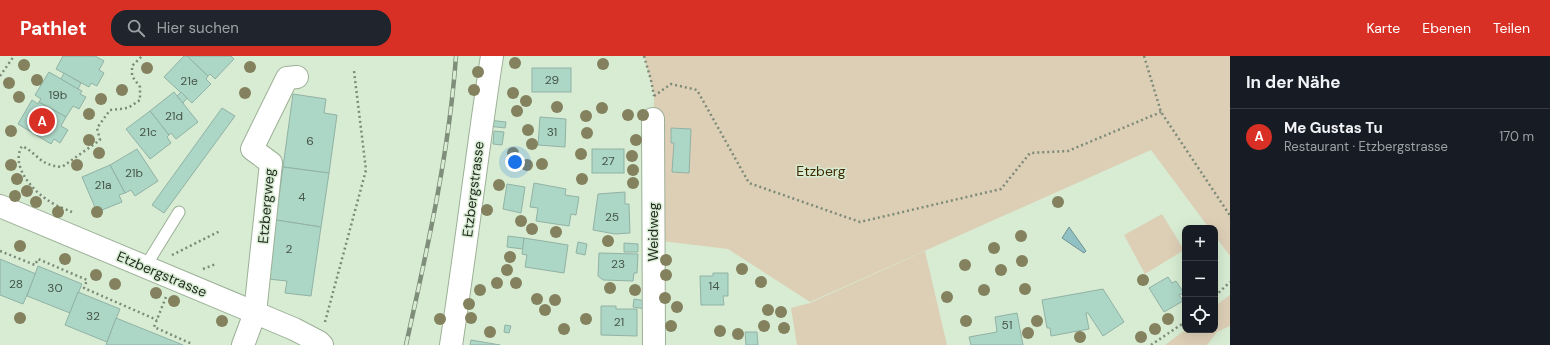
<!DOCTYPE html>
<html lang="de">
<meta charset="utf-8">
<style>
:root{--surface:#171b24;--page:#20242c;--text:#f1f3f6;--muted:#9ea1a6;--line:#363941;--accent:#d93025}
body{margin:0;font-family:"DM Sans",sans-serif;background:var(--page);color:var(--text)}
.controls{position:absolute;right:12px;bottom:12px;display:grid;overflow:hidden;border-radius:8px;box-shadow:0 4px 16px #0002}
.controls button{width:36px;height:36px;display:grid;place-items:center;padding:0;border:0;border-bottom:1px solid var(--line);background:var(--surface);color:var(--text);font:20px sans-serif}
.you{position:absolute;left:515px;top:106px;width:14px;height:14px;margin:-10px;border:3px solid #fff;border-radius:50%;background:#1a73e8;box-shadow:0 0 0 6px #1a73e833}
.badge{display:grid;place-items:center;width:26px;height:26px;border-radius:50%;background:var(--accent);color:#fff;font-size:13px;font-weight:700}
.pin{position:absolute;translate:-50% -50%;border:2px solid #fff;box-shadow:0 1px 4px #0006}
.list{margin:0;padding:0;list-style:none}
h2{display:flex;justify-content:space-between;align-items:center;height:52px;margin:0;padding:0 16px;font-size:17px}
h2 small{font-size:13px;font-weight:400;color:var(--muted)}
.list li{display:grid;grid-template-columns:26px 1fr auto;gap:12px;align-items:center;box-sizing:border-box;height:56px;padding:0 16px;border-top:1px solid var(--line)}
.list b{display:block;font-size:15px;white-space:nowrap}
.list p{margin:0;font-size:13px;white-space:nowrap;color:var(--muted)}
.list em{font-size:13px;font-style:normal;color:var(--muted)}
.icon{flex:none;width:22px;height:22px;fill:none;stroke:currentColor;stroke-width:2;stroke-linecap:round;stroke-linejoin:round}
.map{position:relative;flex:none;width:1230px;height:289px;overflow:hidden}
header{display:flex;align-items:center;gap:24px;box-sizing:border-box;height:56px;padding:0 20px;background:var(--accent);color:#fff}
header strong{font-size:19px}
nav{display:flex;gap:22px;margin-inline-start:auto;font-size:14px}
.search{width:280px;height:36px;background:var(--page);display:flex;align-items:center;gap:10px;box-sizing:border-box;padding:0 14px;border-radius:16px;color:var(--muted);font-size:15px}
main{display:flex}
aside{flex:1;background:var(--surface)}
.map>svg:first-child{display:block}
.green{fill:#ddcfb6}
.water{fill:#92c1c3;stroke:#719493}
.building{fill:#acd6c5;stroke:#91b2a5}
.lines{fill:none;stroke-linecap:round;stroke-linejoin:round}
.service-casing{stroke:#9cb097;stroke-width:13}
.minor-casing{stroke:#9cb097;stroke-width:24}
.path{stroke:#7c8a78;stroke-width:2.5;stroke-dasharray:2 3;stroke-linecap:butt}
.service{stroke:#fff;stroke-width:11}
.minor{stroke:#fff;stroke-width:22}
.rail-casing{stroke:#7f8d7b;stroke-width:4.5}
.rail{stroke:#d7ecd2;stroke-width:3;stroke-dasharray:9;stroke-linecap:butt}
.tree{fill:#83815e}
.labels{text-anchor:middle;stroke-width:3;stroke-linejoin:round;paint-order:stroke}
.number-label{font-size:12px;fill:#46564b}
.park-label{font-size:14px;fill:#3e2900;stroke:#d7ecd2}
.street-label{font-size:14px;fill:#242c22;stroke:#d7ecd2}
</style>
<header>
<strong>Pathlet</strong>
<div class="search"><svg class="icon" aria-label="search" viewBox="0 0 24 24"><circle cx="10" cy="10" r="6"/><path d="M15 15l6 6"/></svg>Hier suchen</div>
<nav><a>Karte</a><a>Ebenen</a><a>Teilen</a></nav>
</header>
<main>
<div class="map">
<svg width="1230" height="289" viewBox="0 0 1230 289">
<rect width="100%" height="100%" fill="#d7ecd2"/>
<g class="green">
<path d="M 644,0 L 1230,0 L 1230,200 L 1215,180 L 1215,172 L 1209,172 L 1151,94 L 810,246 L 728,193 L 653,184 L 654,38 Z"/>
<path d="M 1162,158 L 1184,194 L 1145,218 L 1124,179 Z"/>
<path d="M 925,195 L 947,289 L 797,289 L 791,252 L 810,247 Z"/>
<path d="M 1230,239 L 1230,270 L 1217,276 L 1207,289 L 1165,289 L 1185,274 L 1215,274 L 1215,250 Z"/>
</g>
<path class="water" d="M 1069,171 L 1086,195 L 1084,197 L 1062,182 Z"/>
<g class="building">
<path d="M 63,0 L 95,0 L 104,5 L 99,14 L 104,17 L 97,30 L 91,27 L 89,31 L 56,13 Z"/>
<path d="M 184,0 L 187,0 L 208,20 L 206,23 L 211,28 L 192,47 L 164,21 Z"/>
<path d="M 187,0 L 231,0 L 234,3 L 215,23 L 210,18 L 208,20 Z"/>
<rect x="532" y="12" width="39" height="24"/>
<path d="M 49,16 L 82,35 L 80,38 L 86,41 L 79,53 L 73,50 L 66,61 L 39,46 L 41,43 L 35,39 Z"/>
<path d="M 64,17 L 81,27 L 78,33 L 61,23 Z"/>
<path d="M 174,36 L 198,66 L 176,83 L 171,77 L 169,79 L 150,55 Z"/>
<path d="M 181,36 L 187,42 L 183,47 L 177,40 Z"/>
<path d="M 293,38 L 326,43 L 324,57 L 337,59 L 329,117 L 283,111 Z"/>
<path d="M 32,44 L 38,48 L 39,46 L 66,61 L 61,70 L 68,74 L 60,87 L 54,83 L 51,88 L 18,68 Z"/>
<path d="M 222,52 L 235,60 L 164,157 L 152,149 Z"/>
<path d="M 150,55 L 169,79 L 167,81 L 171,87 L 150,103 L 126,73 Z"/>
<path d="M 540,61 L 566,63 L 565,91 L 538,89 Z"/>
<path d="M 488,64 L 506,66 L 505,72 L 488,70 Z"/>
<path d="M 671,72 L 691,73 L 689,117 L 672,116 L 674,87 L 671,87 Z"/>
<path d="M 494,75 L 504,76 L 502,89 L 493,88 Z"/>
<path d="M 137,93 L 158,125 L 135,140 L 131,134 L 125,137 L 110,109 Z"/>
<rect x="592" y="93" width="32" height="24"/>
<path d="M 110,109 L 125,137 L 119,139 L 122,146 L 97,156 L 82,121 Z"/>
<path d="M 283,111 L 329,117 L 321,171 L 276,164 Z"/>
<path d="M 534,127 L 566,133 L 565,139 L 579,141 L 576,159 L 571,158 L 569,170 L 536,165 L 538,152 L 530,151 Z"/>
<path d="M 507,128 L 525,131 L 521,157 L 503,153 Z"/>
<path d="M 625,136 L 625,148 L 629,148 L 630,177 L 615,178 L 593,174 L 598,138 Z"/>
<path d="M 276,164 L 321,171 L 311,240 L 285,237 L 287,225 L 268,223 Z"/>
<path d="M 508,180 L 524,182 L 523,193 L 507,191 Z"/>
<path d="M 524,182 L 568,189 L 564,217 L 525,211 L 527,199 L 522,198 Z"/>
<path d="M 578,186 L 587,188 L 585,199 L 576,197 Z"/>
<path d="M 624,187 L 638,188 L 638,196 L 624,196 Z"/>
<path d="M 599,197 L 638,198 L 637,217 L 634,217 L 633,225 L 603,224 L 598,220 Z"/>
<path d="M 0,203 L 36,218 L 23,248 L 0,239 Z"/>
<path d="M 38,210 L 82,228 L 70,257 L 27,240 Z"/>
<path d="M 713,217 L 728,217 L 728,240 L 723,240 L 724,249 L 701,249 L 700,220 L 713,220 Z"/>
<path d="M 1168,221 L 1172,227 L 1176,225 L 1184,237 L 1179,239 L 1183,245 L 1164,256 L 1149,232 Z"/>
<path d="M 1103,233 L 1124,266 L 1103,280 L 1088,257 L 1086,257 L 1089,273 L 1051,280 L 1050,272 L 1047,272 L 1042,244 Z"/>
<path d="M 78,236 L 120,253 L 107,286 L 65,269 Z"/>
<path d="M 634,243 L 646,245 L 646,253 L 633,251 Z"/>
<path d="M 601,250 L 616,250 L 616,253 L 637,253 L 637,280 L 601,279 Z"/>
<path d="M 1017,257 L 1023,289 L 971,289 L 969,281 L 997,276 L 995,261 Z"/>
<path d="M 116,262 L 183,289 L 106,289 Z"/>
<path d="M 505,269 L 511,270 L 509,277 L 504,276 Z"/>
<path d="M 745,276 L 757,276 L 758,289 L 746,289 Z"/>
<path d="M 471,284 L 500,289 L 470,289 Z"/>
</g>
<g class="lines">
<g class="service-casing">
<path id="service" d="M 145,211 L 179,156"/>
</g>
<g class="minor-casing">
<g id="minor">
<path d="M 653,63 L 654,289"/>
<path d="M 0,150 L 294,273 L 319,286 L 322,289"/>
<path d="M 243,289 L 255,257 L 271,107 L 252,93 L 287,22 L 297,21"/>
<path d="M 451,289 C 466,193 477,96 492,0"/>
</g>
</g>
<g class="path">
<path d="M 644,0 L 651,24 L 654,40"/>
<path d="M 1144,0 L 1161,56 L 1229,158 L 1230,162"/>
<path d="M 0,20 L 14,0"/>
<path d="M 654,40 L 671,28 L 697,34 L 749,127 L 860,166 L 1001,133 L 1030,97 L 1068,95 L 1161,56"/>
<path d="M 72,156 C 65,153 56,150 49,145 C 33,135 10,110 22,90 C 39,98 38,109 62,111 L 100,84 L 97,72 L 110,54 L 128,52 L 140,44 L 140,31 L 132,20 L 132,10 L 142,0"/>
<path d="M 0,195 L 35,209 L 38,203 L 87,224 L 84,232 L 157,264"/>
<path d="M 172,199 L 220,175"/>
<path d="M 203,213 L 216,208"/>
<path d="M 1215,240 L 1230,226"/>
<path d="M 166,241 L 154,271 L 192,288 L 192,289"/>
<path d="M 325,266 L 366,114 L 354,15"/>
<path d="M 1151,289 L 1185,266"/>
</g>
<use href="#service" class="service"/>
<use href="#minor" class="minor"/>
<g class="rail-casing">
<path id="rail" d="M 406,289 C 427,194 449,98 456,0"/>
</g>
<use href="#rail" class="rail"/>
</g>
<g class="tree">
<circle cx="515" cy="7" r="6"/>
<circle cx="603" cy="8" r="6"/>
<circle cx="24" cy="9" r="6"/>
<circle cx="250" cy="11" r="6"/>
<circle cx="147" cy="12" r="6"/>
<circle cx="478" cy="16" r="6"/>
<circle cx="37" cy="24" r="6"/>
<circle cx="9" cy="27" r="6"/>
<circle cx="122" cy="34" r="6"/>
<circle cx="474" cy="34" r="6"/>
<circle cx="245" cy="37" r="6"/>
<circle cx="513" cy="37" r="6"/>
<circle cx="19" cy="41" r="6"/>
<circle cx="101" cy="43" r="6"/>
<circle cx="526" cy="45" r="6"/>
<circle cx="557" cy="51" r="6"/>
<circle cx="602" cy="52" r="6"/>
<circle cx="517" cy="55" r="6"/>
<circle cx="89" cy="58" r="6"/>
<circle cx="628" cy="59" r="6"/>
<circle cx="643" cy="59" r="6"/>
<circle cx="586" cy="60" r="6"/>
<circle cx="528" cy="74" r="6"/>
<circle cx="11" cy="75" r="6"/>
<circle cx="587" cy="77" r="6"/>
<circle cx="89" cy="84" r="6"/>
<circle cx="636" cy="84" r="6"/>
<circle cx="532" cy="88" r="6"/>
<circle cx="99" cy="97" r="6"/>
<circle cx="513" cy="97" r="6"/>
<circle cx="581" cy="98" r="6"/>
<circle cx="632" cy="100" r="6"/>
<circle cx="542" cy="108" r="6"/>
<circle cx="11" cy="109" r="6"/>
<circle cx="77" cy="109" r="6"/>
<circle cx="527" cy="109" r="6"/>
<circle cx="633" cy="114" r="6"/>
<circle cx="17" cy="123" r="6"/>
<circle cx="582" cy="123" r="6"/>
<circle cx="633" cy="127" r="6"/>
<circle cx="499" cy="129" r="6"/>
<circle cx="27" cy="135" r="6"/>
<circle cx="15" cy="140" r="6"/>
<circle cx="36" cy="146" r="6"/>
<circle cx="1058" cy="146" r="6"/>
<circle cx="487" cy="154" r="6"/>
<circle cx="58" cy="156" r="6"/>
<circle cx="97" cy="156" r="6"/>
<circle cx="521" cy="165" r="6"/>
<circle cx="532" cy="173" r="6"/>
<circle cx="556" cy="176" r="6"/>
<circle cx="1021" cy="180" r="6"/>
<circle cx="608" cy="185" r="6"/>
<circle cx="20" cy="190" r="6"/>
<circle cx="994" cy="192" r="6"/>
<circle cx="510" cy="201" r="6"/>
<circle cx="65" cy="203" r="6"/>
<circle cx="666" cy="204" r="6"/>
<circle cx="1022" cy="205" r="6"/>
<circle cx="965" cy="209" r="6"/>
<circle cx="742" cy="213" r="6"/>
<circle cx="507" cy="214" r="6"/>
<circle cx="1001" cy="214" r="6"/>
<circle cx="96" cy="219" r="6"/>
<circle cx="666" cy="219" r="6"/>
<circle cx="1143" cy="224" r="6"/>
<circle cx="761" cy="226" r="6"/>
<circle cx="497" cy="227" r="6"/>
<circle cx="516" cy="227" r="6"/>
<circle cx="115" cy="228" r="6"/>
<circle cx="610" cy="232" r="6"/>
<circle cx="1025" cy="233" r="6"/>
<circle cx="480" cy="234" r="6"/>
<circle cx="635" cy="234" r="6"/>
<circle cx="984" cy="234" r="6"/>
<circle cx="156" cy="237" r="6"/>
<circle cx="947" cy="241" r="6"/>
<circle cx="665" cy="242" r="6"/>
<circle cx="537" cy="243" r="6"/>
<circle cx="555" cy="244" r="6"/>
<circle cx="174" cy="245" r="6"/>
<circle cx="469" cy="248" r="6"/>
<circle cx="677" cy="251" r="6"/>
<circle cx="545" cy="254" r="6"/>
<circle cx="768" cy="254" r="6"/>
<circle cx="781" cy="256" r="6"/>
<circle cx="20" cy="262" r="6"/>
<circle cx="471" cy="262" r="6"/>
<circle cx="440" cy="263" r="6"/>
<circle cx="586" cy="263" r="6"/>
<circle cx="1168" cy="263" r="6"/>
<circle cx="222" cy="265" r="6"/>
<circle cx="966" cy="265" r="6"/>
<circle cx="1037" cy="265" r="6"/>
<circle cx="671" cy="270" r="6"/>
<circle cx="764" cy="270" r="6"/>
<circle cx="784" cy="272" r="6"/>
<circle cx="564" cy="273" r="6"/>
<circle cx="1155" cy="273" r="6"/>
<circle cx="720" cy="275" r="6"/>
<circle cx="490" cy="276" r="6"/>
<circle cx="1028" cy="277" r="6"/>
<circle cx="738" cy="278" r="6"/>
<circle cx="1080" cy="281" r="6"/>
<circle cx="1141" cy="281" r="6"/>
</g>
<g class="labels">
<g class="number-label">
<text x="552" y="28">29</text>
<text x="189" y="29">21e</text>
<text x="58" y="43">19b</text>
<text x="174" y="64">21d</text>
<text x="148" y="80">21c</text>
<text x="552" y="80">31</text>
<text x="310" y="89">6</text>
<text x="608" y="109">27</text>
<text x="134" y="121">21b</text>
<text x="103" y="133">21a</text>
<text x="302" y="145">4</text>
<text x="612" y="165">25</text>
<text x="289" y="197">2</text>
<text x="618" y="212">23</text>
<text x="16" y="232">28</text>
<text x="714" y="234">14</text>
<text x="55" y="236">30</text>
<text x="93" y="264">32</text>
<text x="619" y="270">21</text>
<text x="1007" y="273">51</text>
</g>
<g class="park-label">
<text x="821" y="120">Etzberg</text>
</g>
<g class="street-label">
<text transform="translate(473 133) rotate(-83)" y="5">Etzbergstrasse</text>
<text transform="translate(266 150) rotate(-85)" y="5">Etzbergweg</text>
<text transform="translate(653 176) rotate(-90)" y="5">Weidweg</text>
<text transform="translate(162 218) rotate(23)" y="5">Etzbergstrasse</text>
</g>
</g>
</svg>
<div class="controls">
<button>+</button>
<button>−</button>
<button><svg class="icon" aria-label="locate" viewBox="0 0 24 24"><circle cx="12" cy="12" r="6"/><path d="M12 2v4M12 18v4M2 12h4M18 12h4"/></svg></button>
</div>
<div class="you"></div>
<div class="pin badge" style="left:42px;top:65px">A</div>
</div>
<aside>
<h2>In der Nähe<small></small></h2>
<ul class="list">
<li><span class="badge">A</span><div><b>Me Gustas Tu</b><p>Restaurant · Etzbergstrasse</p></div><em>170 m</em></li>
</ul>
</aside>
</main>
